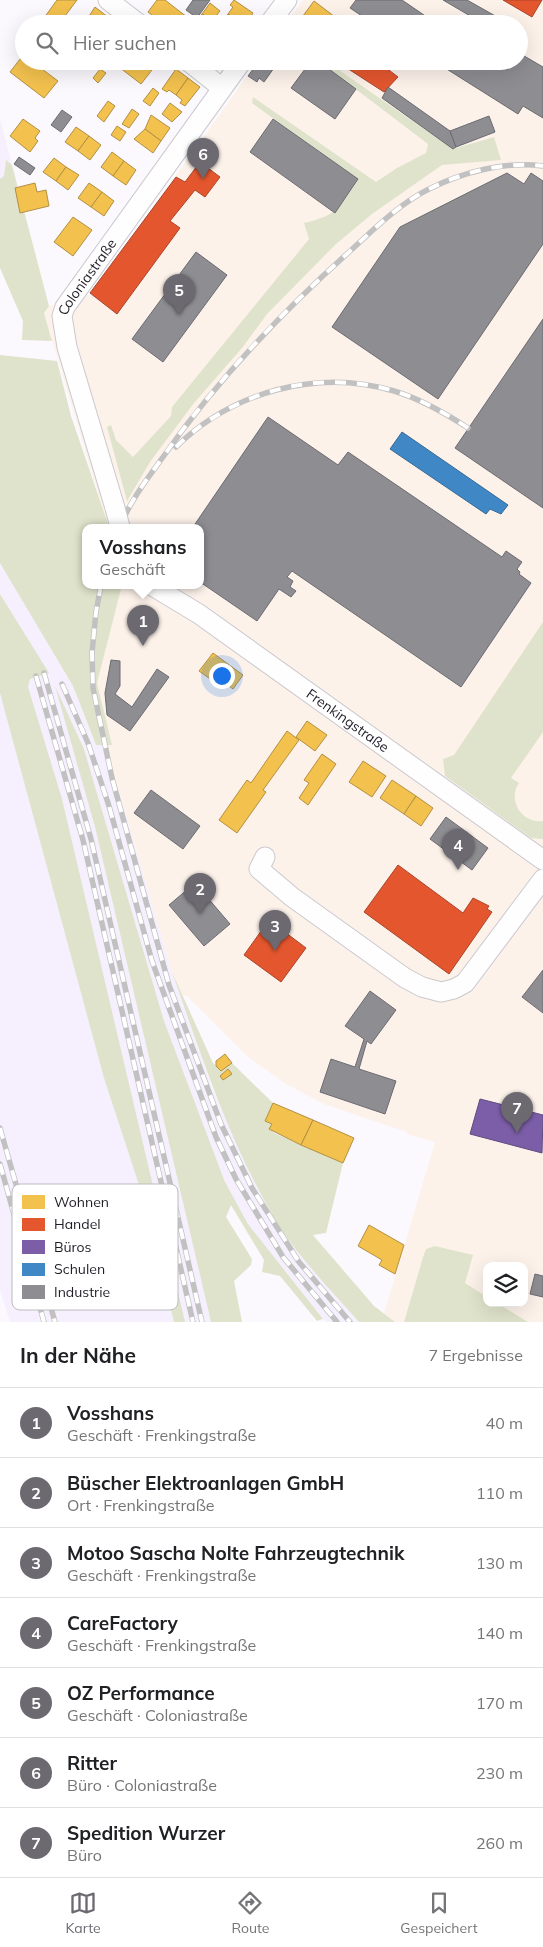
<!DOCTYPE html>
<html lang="de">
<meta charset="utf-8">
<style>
:root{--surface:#fff;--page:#f2f2f2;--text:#202124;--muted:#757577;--line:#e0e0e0;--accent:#6d6971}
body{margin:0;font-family:Mulish,sans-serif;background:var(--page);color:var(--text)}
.controls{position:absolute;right:15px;bottom:15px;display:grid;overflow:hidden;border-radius:10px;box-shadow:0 5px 20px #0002}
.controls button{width:45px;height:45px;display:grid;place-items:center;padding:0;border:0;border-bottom:1px solid var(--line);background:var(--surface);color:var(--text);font:25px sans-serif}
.you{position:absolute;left:221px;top:675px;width:18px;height:18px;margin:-12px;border:4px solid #fff;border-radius:50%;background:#1a73e8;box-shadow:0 0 0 8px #1a73e833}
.badge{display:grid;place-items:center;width:32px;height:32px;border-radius:50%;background:var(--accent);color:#fff;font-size:16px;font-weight:700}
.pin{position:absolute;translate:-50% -41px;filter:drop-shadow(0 1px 2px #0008)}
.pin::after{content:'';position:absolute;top:26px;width:18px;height:15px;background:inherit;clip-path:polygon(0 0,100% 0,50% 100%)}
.popup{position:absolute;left:82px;top:524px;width:122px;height:65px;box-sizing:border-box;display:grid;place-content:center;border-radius:10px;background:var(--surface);filter:drop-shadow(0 1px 4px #0005);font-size:16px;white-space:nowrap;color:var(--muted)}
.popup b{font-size:19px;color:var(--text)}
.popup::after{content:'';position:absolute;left:50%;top:100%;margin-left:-10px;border:10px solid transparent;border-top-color:var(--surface)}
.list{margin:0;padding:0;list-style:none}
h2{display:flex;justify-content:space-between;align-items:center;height:65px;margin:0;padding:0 20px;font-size:21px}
h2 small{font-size:16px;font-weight:400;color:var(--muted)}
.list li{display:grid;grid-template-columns:32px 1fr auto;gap:15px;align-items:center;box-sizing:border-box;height:70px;padding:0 20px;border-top:1px solid var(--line)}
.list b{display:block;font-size:19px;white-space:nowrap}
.list p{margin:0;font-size:16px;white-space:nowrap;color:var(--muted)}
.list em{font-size:16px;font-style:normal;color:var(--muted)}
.icon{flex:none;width:28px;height:28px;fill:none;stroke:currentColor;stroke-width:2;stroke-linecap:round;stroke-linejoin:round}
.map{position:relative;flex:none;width:543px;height:1322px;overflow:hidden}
.search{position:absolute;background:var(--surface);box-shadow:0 5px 20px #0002;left:15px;right:15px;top:15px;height:55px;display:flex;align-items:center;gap:12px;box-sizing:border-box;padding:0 18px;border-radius:28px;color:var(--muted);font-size:19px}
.sheet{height:555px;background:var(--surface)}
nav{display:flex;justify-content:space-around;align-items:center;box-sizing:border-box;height:70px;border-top:1px solid var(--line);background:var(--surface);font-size:14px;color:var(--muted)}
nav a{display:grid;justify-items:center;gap:2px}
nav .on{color:var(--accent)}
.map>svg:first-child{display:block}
.built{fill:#f6f0fe}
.industrial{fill:#fcf2ea;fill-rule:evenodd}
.green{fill:#e0e3cb}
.homes{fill:#f2c14e;stroke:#b39042}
.shops{fill:#e4572e;stroke:#a9452c}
.offices{fill:#7b5ea7;stroke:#604a80}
.schools{fill:#3f88c5;stroke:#366895}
.industry{fill:#8d8d92;stroke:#6c6b72}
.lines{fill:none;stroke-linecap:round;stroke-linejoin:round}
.minor-casing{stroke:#cbc8ce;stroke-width:21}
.minor{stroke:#fefeff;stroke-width:19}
.rail-casing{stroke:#c1c1c2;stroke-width:5.5}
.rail{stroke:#fff;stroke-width:4;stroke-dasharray:11;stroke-linecap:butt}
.minor-bridge-casing{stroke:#cbc8ce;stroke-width:21;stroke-linecap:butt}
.minor-bridge{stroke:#fefeff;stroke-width:19}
.labels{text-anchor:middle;stroke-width:5;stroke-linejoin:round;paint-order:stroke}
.street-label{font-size:14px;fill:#201c26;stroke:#fff}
.key{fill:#fff;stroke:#bcbbbe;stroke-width:1}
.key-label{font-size:14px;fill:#201c26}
</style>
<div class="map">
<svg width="543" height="1322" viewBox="0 0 543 1322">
<rect width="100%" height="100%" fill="#fbf9fd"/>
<g class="built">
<path d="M 0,119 L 12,165 L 7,161 L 0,217 Z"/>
<path d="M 0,523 L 33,618 L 73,686 L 94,741 L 86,585 L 106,747 L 172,972 L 212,1087 L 249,1171 L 274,1218 L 315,1273 L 359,1322 L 327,1322 L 323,1319 L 248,1224 L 225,1182 L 164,1021 L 84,749 L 57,691 L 95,827 L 211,1322 L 10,1322 L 0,1290 Z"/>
</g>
<path class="industrial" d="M 303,0 L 543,0 L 543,1322 L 440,1322 L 421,1264 L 404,1322 L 395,1322 L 384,1314 L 435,1142 L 407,1134 L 407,1132 L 324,1104 L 286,1084 L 247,1056 L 186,995 L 183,996 L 172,972 L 106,747 L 97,683 L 108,585 L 200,585 L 200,527 L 108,527 L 44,313 L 49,306 L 90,295 L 258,61 L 519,61 L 519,24 L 285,24 ZM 487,1266 L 524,1266 L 524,1303 L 487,1303 Z"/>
<g class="green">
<path d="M 326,61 L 453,149 L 494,137 L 501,160 L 442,165 L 372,214 L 336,244 L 267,314 L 242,348 L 194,403 L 150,462 L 127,501 L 107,427 L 111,425 L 116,440 L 133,457 L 171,416 L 172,407 L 309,239 L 304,223 C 339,215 339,207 358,180 L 252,103 L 253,97 L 376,182 L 397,168 L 426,153 L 428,144 L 324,65 Z"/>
<path d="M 6,160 L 12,165 L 49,306 L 44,313 L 52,341 L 22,340 L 23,321 L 0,268 L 0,179 L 4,176 Z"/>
<path d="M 0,355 L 57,361 L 71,416 L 109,527 L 86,527 L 86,585 L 122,585 L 97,683 L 112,745 L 96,745 L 73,686 L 0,563 Z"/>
<path d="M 0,594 L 49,673 L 30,679 L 28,687 L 62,799 L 185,1322 L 174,1322 L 143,1197 L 104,1078 L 0,693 Z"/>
<path d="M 543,622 L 543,732 L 511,778 L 519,783 C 507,800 522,824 543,821 L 543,839 L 531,838 L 445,776 L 443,759 L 454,755 Z"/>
<path d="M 55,686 L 84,749 L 164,1021 L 225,1182 L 248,1224 L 323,1319 L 317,1321 L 280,1276 L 262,1272 L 264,1260 L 231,1205 L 226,1217 L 252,1259 L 251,1265 L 234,1281 L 242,1322 L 211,1322 L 95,827 Z"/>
<path d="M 172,972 L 213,1063 L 221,1071 L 232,1063 L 273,1103 L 265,1121 L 272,1124 L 270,1129 L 274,1133 L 343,1163 L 326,1233 L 313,1235 L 374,1306 L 395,1322 L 359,1322 C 329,1288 296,1255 273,1216 C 228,1139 201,1055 172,972 Z"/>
<path d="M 435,1246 L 473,1255 L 465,1283 L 487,1297 L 487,1303 L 497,1303 L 528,1322 L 404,1322 L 423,1257 L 426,1249 Z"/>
</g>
<g class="homes">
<path d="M 57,0 L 77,0 L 59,24 L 52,24 L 44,18 Z"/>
<path d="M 157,0 L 165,0 L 192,21 L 190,24 L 164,24 L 148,12 Z"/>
<path d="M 234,0 L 253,13 L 246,24 L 242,24 L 228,14 L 233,7 L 230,5 Z"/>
<path d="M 314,1 L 335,17 L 330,24 L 297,24 Z"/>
<path d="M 210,3 L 220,11 L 212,21 L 202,14 Z"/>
<path d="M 95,7 L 117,24 L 84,24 Z"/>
<path d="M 202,14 L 208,18 L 204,24 L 194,24 Z"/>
<path d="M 228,14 L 242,24 L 216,24 L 220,18 L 223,20 Z"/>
<path d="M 24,54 L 24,61 L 42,61 L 38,66 L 58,81 L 44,98 L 10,72 Z"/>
<path d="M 118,61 L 159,61 L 141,84 L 115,64 Z"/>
<path d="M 100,69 L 106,73 L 98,83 L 93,78 Z"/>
<path d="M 176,69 L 188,78 L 176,95 L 169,90 L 167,92 L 162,89 Z"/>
<path d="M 188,78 L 200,87 L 185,106 L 180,103 L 182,100 L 176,95 Z"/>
<path d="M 153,88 L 159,93 L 150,106 L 143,101 Z"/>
<path d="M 108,101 L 115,106 L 104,122 L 97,116 Z"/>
<path d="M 170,103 L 182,112 L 172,122 L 162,114 Z"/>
<path d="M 132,109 L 139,114 L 129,128 L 122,124 Z"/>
<path d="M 151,115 L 170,128 L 161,141 L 145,129 Z"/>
<path d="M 23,119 L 40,131 L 35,138 L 38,141 L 30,152 L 10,136 Z"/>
<path d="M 117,126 L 126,132 L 120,141 L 111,135 Z"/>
<path d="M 76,127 L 89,136 L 78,151 L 65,142 Z"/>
<path d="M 145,129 L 161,141 L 153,153 L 134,139 Z"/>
<path d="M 89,136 L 101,145 L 90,160 L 78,151 Z"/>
<path d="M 112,152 L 124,161 L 113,176 L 101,167 Z"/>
<path d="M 54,158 L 66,167 L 56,181 L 43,172 Z"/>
<path d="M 124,161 L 136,170 L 126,185 L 113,176 Z"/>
<path d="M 66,167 L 79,175 L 68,190 L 56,181 Z"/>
<path d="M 35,183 L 37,192 L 46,190 L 49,206 L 20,213 L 15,188 Z"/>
<path d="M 89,183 L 102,192 L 91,207 L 78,198 Z"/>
<path d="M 102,192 L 114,201 L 104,216 L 91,207 Z"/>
<path d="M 73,217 L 92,230 L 73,256 L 54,242 Z"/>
<path d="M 213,653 L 243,675 L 233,689 L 224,682 L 220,686 L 199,671 Z"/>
<path d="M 307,721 L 327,735 L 315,751 L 296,737 Z"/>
<path d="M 287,731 L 299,740 L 263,790 L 266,792 L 237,833 L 219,820 L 247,780 L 251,783 Z"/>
<path d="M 322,754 L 336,764 L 308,805 L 299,798 L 309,783 L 304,780 Z"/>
<path d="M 363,761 L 386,776 L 372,797 L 349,782 Z"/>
<path d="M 392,780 L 416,796 L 404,814 L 380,798 Z"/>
<path d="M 416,796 L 433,808 L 421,826 L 404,814 Z"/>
<path d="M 225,1054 L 232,1063 L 221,1071 L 216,1066 L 216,1061 Z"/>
<path d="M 228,1069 L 232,1074 L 223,1080 L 220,1076 Z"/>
<path d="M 273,1103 L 313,1120 L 301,1145 L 269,1129 L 272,1124 L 265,1121 Z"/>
<path d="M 313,1120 L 354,1138 L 343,1163 L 301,1145 Z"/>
<path d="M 369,1225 L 404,1245 L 395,1274 L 379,1265 L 382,1260 L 358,1246 Z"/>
</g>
<g class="shops">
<path d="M 503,0 L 542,0 L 532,17 Z"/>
<path d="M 336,61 L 377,61 L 398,77 L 384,92 Z"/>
<path d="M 200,162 L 220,177 L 205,197 L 195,190 L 170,221 L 180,228 L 117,314 L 90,293 L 176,177 L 185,182 Z"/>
<path d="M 398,865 L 463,913 L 473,898 L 489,906 L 487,909 L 492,912 L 449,974 L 364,912 Z"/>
<path d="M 269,920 L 306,948 L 281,982 L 244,955 Z"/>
</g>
<path class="offices" d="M 480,1099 L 543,1115 L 542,1153 L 470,1134 Z"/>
<path class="schools" d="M 402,432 L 508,505 L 501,514 L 490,509 L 486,514 L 390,449 Z"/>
<g class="industry">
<path d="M 193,0 L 210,0 L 197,18 L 186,10 Z"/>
<path d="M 356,0 L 402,0 L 437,24 L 379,24 L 370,17 L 368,20 L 350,8 Z"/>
<path d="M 443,0 L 467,0 L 506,22 L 484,24 Z"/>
<path d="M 519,53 L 543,67 L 543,118 L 523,106 L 518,114 L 434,61 L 493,61 L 507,70 L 512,61 L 519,61 Z"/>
<path d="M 259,61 L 279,61 L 264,82 L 259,78 L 257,82 L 248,76 Z"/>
<path d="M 311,61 L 318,61 L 356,89 L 335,119 L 291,88 Z"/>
<path d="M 388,87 L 450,131 L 456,147 L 453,149 L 382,98 Z"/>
<path d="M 62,110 L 72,117 L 61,132 L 51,125 Z"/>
<path d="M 489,116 L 495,132 L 456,147 L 450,131 Z"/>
<path d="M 273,119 L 358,179 L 335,213 L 250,152 Z"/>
<path d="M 19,157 L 35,168 L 30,175 L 14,164 Z"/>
<path d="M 507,173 L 524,184 L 531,173 L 543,181 L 543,244 L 438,399 L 332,327 L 400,227 Z"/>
<path d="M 196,252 L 227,275 L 163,362 L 132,339 Z"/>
<path d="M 543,319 L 543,508 L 455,448 Z"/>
<path d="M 268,417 L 338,465 L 348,452 L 502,557 L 506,551 L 522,562 L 517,569 L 520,572 L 519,574 L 531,583 L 461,687 L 292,571 L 287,577 L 293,581 L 290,587 L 296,591 L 291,597 L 279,589 L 257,621 L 200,582 L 200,527 L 193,527 Z"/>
<path d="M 111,660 L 120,661 L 120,686 L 115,694 L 132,707 L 157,669 L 169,677 L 130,731 L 107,715 L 105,693 Z"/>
<path d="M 151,790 L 200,826 L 183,849 L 134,813 Z"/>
<path d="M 446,817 L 488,848 L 472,870 L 430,839 Z"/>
<path d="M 195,883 L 230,924 L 204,946 L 169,905 Z"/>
<path d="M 543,970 L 543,1013 L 522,997 Z"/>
<path d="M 370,991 L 396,1010 L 371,1044 L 367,1041 L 359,1069 L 396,1081 L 385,1114 L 320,1092 L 331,1059 L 355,1067 L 364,1039 L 345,1026 Z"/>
<path d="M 535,1274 L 543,1276 L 543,1297 L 530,1294 Z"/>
</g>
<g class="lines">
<g class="minor-casing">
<g id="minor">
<path d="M 108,0 L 139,24"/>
<path d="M 269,24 L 287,0"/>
<path d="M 188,61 L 222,88"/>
<path id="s1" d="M 115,508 L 67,347 L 62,316 L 65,307 L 242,61"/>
<path id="s2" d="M 151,585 L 199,614 L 543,860"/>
<path d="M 265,857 L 259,869 L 292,897 L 405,978 L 422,987 L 441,992 L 454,989 L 465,983 L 543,879"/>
</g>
</g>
<use href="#minor" class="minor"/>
<g class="rail-casing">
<g id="rail">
<path d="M 176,447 C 232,392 317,368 394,391 C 421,399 445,413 468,428"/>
<path d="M 120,527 C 130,501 147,479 163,457 C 217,380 280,314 349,252 C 374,229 399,204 429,189 C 463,172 505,161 543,166"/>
<path d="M 101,585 L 96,612 L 92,653 L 93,688 L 112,778 L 169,985 L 221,1124 L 252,1188 L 299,1262 L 350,1322"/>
<path d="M 44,673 L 91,839 L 202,1322"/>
<path d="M 36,676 L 83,840 L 193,1322"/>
<path d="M 62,684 L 88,743 L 109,806 L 152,961 L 216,1137 L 236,1179 L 283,1257 L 337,1322"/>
<path d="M 0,1128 L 55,1322"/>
<path d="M 0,1164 L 44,1322"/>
</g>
</g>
<use href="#rail" class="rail"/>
<g class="minor-bridge-casing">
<path id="minor-bridge" d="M 115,508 L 120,527"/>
</g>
<use href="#minor-bridge" class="minor-bridge"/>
</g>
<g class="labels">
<g class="street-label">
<text dy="5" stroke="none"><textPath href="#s1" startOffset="246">Coloniastraße</textPath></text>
<text dy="5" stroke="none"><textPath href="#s2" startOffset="239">Frenkingstraße</textPath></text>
</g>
</g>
<rect x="12" y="1184" width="166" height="126" rx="8" class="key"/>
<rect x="22" y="1195" width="23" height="14" fill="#f2c14e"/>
<rect x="22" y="1218" width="23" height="13" fill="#e4572e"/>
<rect x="22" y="1240" width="23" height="14" fill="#7b5ea7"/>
<rect x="22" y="1263" width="23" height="13" fill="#3f88c5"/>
<rect x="22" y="1285" width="23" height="14" fill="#8d8d92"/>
<g class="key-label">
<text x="54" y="1207">Wohnen</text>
<text x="54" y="1229">Handel</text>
<text x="54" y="1252">Büros</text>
<text x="54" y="1274">Schulen</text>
<text x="54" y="1297">Industrie</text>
</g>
</svg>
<div class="controls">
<button><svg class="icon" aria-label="layers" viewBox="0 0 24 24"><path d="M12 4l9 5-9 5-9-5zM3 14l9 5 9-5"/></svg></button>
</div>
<div class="you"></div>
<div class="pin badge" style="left:143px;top:646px">1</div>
<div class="popup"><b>Vosshans</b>Geschäft</div>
<div class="pin badge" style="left:200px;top:914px">2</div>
<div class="pin badge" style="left:275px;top:951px">3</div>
<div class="pin badge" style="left:458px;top:870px">4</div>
<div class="pin badge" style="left:179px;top:315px">5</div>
<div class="pin badge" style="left:203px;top:179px">6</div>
<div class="pin badge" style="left:517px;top:1133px">7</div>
<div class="search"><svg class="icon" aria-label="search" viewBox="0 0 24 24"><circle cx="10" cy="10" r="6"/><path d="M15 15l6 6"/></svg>Hier suchen</div>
</div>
<section class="sheet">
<h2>In der Nähe<small>7 Ergebnisse</small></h2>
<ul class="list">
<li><span class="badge">1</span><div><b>Vosshans</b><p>Geschäft · Frenkingstraße</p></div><em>40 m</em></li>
<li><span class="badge">2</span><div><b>Büscher Elektroanlagen GmbH</b><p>Ort · Frenkingstraße</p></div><em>110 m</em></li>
<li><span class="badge">3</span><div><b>Motoo Sascha Nolte Fahrzeugtechnik</b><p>Geschäft · Frenkingstraße</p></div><em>130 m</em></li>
<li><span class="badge">4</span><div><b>CareFactory</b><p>Geschäft · Frenkingstraße</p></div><em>140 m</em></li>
<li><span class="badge">5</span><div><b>OZ Performance</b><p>Geschäft · Coloniastraße</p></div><em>170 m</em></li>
<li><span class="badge">6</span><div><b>Ritter</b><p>Büro · Coloniastraße</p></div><em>230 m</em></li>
<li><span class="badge">7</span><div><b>Spedition Wurzer</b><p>Büro</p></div><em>260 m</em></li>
</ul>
</section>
<nav>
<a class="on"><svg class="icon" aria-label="map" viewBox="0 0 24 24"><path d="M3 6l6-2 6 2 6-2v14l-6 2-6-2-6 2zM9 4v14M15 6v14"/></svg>Karte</a>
<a><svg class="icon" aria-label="directions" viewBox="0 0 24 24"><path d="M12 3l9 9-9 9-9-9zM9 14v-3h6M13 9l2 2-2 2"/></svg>Route</a>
<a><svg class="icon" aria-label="saved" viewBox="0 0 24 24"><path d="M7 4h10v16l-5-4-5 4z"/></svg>Gespeichert</a>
</nav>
